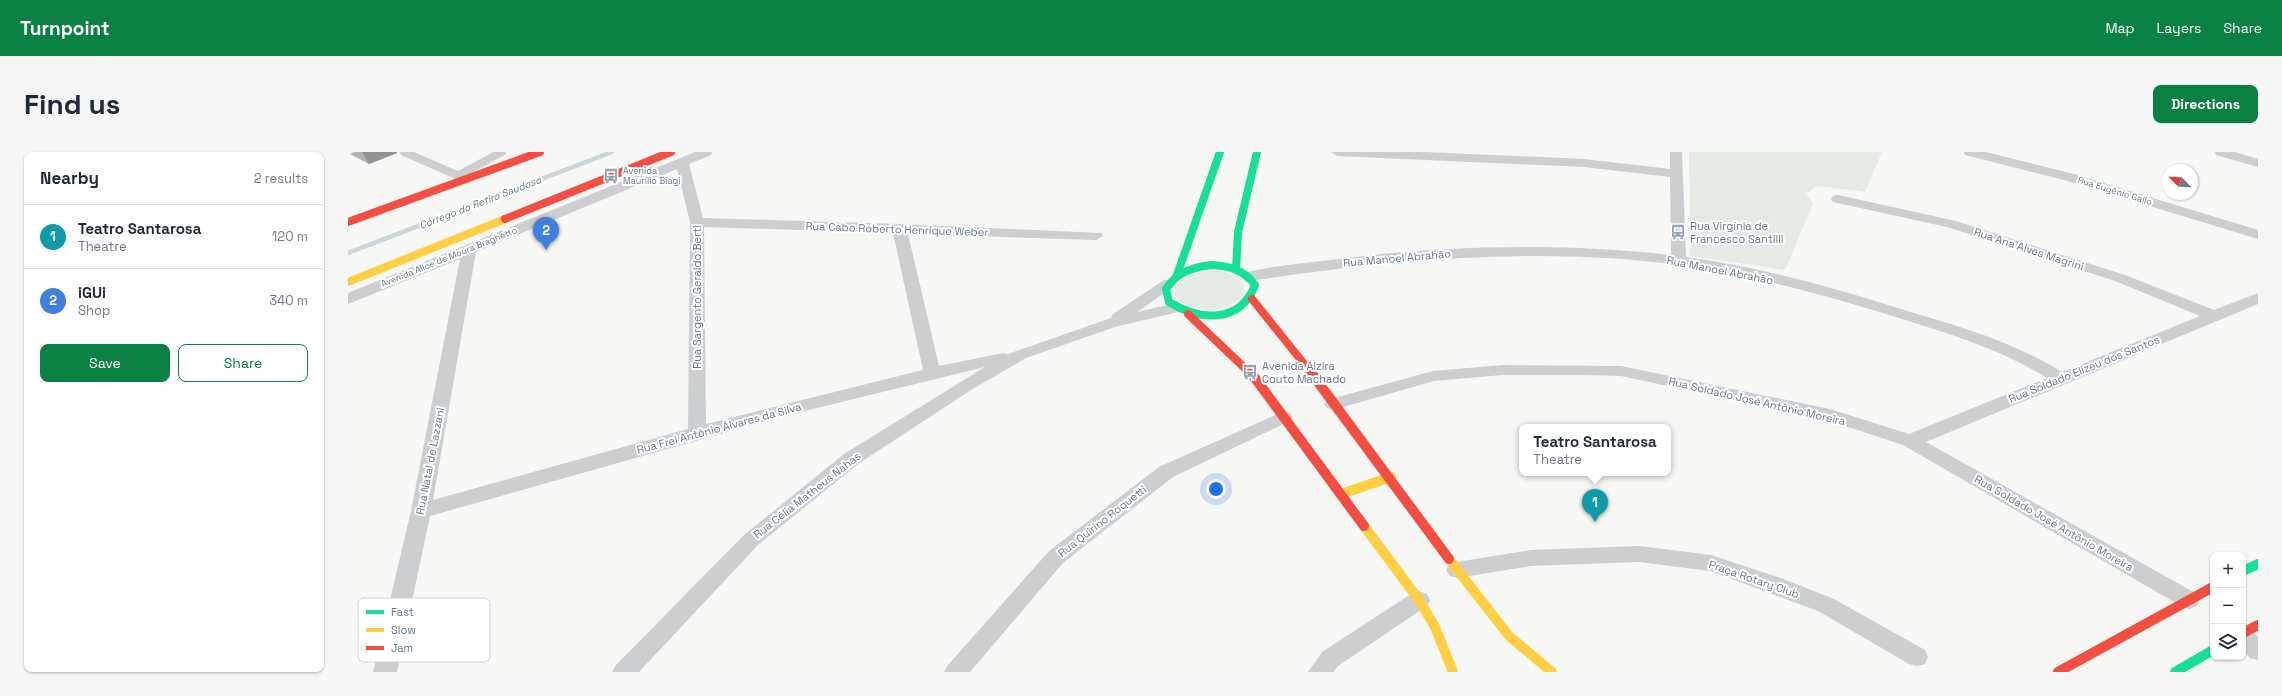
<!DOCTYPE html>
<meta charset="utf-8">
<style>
:root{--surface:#fff;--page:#f6f6f7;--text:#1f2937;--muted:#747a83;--line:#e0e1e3;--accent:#0b8043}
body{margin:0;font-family:"Space Grotesk",sans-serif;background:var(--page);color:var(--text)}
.controls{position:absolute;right:12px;bottom:12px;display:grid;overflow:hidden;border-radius:8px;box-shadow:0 1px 3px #0004}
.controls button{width:36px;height:36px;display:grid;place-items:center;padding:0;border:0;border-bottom:1px solid var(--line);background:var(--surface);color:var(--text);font:20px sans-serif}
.compass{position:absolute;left:1814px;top:12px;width:36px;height:36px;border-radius:50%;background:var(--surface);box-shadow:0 1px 3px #0004;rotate:295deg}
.you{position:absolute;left:868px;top:337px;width:14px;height:14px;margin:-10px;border:3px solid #fff;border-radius:50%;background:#1a73e8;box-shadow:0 0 0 6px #1a73e833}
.badge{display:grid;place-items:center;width:26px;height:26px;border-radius:50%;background:var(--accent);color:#fff;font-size:13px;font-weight:700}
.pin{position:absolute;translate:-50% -33px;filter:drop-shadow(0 1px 2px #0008)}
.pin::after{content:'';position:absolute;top:21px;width:14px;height:12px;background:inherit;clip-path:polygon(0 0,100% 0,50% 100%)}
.popup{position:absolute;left:1171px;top:272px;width:152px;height:52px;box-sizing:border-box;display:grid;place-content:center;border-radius:8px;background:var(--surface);filter:drop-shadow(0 1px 3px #0005);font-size:13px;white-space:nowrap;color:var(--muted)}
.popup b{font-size:15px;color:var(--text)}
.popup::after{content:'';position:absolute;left:50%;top:100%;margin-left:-8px;border:8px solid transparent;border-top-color:var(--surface)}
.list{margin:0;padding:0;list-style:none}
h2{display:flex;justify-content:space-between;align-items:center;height:52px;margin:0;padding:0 16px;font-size:17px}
h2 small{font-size:13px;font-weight:400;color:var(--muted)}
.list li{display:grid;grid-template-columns:26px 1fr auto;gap:12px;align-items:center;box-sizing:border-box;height:64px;padding:0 16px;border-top:1px solid var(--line)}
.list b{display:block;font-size:15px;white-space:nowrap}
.list p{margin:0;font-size:13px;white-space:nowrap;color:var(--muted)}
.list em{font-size:13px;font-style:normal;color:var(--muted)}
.actions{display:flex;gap:8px;padding:12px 16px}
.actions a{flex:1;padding:9px 0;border:1px solid var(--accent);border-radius:8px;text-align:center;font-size:14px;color:var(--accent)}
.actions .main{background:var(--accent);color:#fff}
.icon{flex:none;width:22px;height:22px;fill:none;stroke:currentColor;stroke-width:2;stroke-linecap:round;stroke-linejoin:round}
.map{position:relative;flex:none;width:1910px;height:520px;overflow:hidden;border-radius:8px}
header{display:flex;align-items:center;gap:24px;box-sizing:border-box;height:56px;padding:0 20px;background:var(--accent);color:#fff}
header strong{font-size:19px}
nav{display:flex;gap:22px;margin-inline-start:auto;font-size:14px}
.intro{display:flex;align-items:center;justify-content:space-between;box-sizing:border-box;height:96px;padding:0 24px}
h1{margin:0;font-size:28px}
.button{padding:10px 18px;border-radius:8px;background:var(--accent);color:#fff;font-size:14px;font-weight:700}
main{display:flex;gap:24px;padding:0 24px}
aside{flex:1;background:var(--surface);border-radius:8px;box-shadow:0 1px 3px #0004}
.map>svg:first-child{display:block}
.green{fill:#e6eae4}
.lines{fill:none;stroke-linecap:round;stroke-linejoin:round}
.stream{stroke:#cdd5d8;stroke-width:4.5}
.lane{stroke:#cccecf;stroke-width:8}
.street{fill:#cccecf;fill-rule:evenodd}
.fast-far1{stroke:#16e098;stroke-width:8}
.fast{stroke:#16e098;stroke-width:10}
.slow-far1{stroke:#ffcf43;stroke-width:8}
.slow{stroke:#ffcf43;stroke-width:10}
.jam-far1{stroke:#f24e42;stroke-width:8}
.jam{stroke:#f24e42;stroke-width:10}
.wall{fill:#b2b4b4}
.shaded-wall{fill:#919292}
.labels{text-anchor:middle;stroke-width:4;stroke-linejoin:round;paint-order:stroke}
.far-poi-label{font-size:9px;fill:#677886;stroke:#fff;text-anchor:start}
.far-street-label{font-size:9px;fill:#677886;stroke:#fff}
.far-water-label{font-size:10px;font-style:italic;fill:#637982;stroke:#fff}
.poi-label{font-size:11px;fill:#677886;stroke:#fff;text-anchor:start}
.street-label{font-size:11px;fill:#677886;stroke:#fff}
.key{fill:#fff;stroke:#d1d6db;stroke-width:1}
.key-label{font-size:11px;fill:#677886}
</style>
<header>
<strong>Turnpoint</strong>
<nav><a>Map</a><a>Layers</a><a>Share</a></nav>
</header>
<div class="intro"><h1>Find us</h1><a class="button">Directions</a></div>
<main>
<aside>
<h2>Nearby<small>2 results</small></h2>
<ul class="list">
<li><span class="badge" style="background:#0f9aa8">1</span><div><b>Teatro Santarosa</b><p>Theatre</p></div><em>120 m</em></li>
<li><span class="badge" style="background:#3f7fe0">2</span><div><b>iGUi</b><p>Shop</p></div><em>340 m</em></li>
</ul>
<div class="actions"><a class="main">Save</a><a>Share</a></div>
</aside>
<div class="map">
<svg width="1910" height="520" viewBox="0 0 1910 520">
<rect width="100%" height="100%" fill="#f7f7f6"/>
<g class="green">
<path d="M 1341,0 L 1534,0 L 1517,40 L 1469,34 L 1458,42 L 1465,52 L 1437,118 L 1342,104 Z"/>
<path d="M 866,118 C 925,128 886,168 843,155 C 822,148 821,131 842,123 C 850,120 858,119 866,118 Z"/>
</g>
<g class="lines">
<path class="stream" d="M 0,101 L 264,0"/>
<g class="lane">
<path d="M 56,0 L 118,27"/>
<path d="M 109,24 L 154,0"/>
</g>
<g class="street">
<path d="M 347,0 L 364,0 L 363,3 L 341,12 L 355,66 L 551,72 L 753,81 L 755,84 L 748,88 L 560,82 L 591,214 L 655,201 L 660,202 L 763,166 L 765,162 L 816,128 L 826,128 L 829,131 L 826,134 L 789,160 L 828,151 L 834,153 L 836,156 L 834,159 L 767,175 L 678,206 L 623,238 L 510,312 L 410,393 L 291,520 L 264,520 L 268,513 L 396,383 L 496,302 L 637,215 L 436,264 L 82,364 L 49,520 L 25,520 L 63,359 L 112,107 L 0,152 L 0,141 ZM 329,17 L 342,70 L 340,277 L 85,348 L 128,100 ZM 356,75 L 545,81 L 575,218 L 358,272 Z"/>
<path d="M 983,0 L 1077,0 L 1236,7 L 1322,17 L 1322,0 L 1334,0 L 1338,105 C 1412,115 1483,135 1553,157 C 1609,174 1664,189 1714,220 L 1852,164 L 1767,129 L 1599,75 L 1485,50 L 1483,47 L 1485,44 L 1490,43 L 1608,69 L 1777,123 L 1866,158 L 1910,141 L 1910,152 L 1578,290 L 1849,442 L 1852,448 L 1849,454 L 1841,457 L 1833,454 L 1555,293 L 1479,268 L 1273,224 L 1237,223 L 1155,223 L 1086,229 L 985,258 L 979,256 L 976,252 L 979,248 L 1085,219 L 1155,213 L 1273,214 L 1482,257 L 1561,282 L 1699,226 C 1648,194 1591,179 1535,161 C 1468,141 1400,122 1331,113 C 1188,94 1043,108 901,129 L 896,127 L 893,124 L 896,121 C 927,113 960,111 991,107 C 1102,93 1213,91 1323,103 L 1322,25 L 1236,15 L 989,4 Z"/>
<path d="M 1616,0 L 1638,0 L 1726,22 L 1910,78 L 1910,87 L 1716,28 L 1617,3 Z"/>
<path d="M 1867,0 L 1887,0 L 1910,7 L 1910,15 L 1868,3 Z"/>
<path d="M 936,259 L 942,261 L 945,265 L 942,269 L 825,325 L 715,411 L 622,520 L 596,520 L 600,513 L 701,399 L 811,315 Z"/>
<path d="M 1291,394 L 1363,403 L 1433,426 L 1486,447 L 1577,498 L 1580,505 L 1577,512 L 1569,514 L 1561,512 L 1470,459 L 1362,419 L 1291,410 L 1183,414 L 1109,426 L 1102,424 L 1098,418 L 1102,412 L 1109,410 L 1183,398 Z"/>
<path d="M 1071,439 L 1079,442 L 1082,448 L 1079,454 L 990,514 L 985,520 L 960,520 L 974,500 L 1063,442 Z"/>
<path d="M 1895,476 L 1903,479 L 1910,485 L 1910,508 L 1902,506 L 1895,499 Z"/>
</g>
<g class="fast-far1">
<path d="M 864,113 C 882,114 896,118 907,133 C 892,172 852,169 821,150 L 818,137 C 829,120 845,115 864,113 Z"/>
<path d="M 888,117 L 890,80 L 909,0"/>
<path d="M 829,123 L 872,0"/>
</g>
<g class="fast">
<path d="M 1895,419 L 1910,412"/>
<path d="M 1827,520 L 1865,498"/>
</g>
<path class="slow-far1" d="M 0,130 L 157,67"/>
<g class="slow">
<path d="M 993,342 L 1043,325"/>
<path d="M 1016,374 L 1071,448 L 1087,475 L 1105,520"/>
<path d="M 1101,407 L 1161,484 L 1204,520"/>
</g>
<g class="jam-far1">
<path d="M 157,67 L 323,0"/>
<path d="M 0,70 L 192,0"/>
<path d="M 904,147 L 965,223"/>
<path d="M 840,162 L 904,223"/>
</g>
<g class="jam">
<path d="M 904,222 L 1016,374"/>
<path d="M 964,222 L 1101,407"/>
<path d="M 1895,481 L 1910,473"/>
<path d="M 1710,520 L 1865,435"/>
</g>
</g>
<path class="wall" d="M 0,0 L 49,0 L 49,1 L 21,12 L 0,1 Z"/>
<path class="shaded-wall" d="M 14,0 L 49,0 L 49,1 L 21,12 Z"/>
<defs>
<g id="bus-bare" transform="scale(1.2)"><path d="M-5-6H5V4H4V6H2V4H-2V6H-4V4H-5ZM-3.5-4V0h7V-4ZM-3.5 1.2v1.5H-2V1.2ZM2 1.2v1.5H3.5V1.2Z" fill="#99a4ad" stroke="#fff" stroke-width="2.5" paint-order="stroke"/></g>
</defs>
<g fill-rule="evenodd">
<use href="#bus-bare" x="263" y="24"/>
<use href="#bus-bare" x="1330" y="80"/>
<use href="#bus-bare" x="902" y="220"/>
</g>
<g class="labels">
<g class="far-poi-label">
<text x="275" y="22">Avenida<tspan x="275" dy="10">Maurílio Biagi</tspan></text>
</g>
<g class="far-street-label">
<text transform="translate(1767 39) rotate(17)" y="3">Rua Eugênio Gallo</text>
<text transform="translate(101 105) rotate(-22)" y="3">Avenida Alice de Moura Braghetto</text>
</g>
<g class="far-water-label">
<text transform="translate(132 50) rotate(-21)" y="4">Córrego do Retiro Saudoso</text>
</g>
<g class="poi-label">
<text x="1342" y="78">Rua Virgínia de<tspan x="1342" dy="13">Francesco Santilli</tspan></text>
<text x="914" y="218">Avenida Alzira<tspan x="914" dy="13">Couto Machado</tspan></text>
</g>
<g class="street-label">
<text transform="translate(549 77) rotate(2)" y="4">Rua Cabo Roberto Henrique Weber</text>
<text transform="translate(1681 97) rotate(18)" y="4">Rua Ana Alves Magrini</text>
<text transform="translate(1049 106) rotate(-5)" y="4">Rua Manoel Abrahão</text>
<text transform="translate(1372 118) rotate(11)" y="4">Rua Manoel Abrahão</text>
<text transform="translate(349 145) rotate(-90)" y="4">Rua Sargento Geraldo Berti</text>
<text transform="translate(1736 217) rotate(-22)" y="4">Rua Soldado Elizeu dos Santos</text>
<text transform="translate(1409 249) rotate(13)" y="4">Rua Soldado José Antônio Moreira</text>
<text transform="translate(371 276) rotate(-15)" y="4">Rua Frei Antônio Álvares da Silva</text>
<text transform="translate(82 309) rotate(-79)" y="4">Rua Natal de Lazzani</text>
<text transform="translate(459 343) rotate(-38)" y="4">Rua Célia Matheus Nahas</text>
<text transform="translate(754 369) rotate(-38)" y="4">Rua Quirino Roquetti</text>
<text transform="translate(1706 371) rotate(30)" y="4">Rua Soldado José Antônio Moreira</text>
<text transform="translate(1406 427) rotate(19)" y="4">Praça Rotary Club</text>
</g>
</g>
<rect x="10" y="446" width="132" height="64" rx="6" class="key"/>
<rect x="18" y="458" width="18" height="4" fill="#16e098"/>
<rect x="18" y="476" width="18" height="4" fill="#ffcf43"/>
<rect x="18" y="494" width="18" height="4" fill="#f24e42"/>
<g class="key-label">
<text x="43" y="464">Fast</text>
<text x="43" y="482">Slow</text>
<text x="43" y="500">Jam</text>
</g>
</svg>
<div class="controls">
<button>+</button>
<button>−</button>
<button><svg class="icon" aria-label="layers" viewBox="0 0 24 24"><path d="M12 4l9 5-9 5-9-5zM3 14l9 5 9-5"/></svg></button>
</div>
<svg class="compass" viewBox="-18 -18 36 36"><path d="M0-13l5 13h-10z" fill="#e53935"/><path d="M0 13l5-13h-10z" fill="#747a83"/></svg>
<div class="you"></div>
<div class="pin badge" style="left:1247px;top:370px;background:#0f9aa8">1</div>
<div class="popup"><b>Teatro Santarosa</b>Theatre</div>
<div class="pin badge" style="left:198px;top:98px;background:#3f7fe0">2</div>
</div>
</main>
